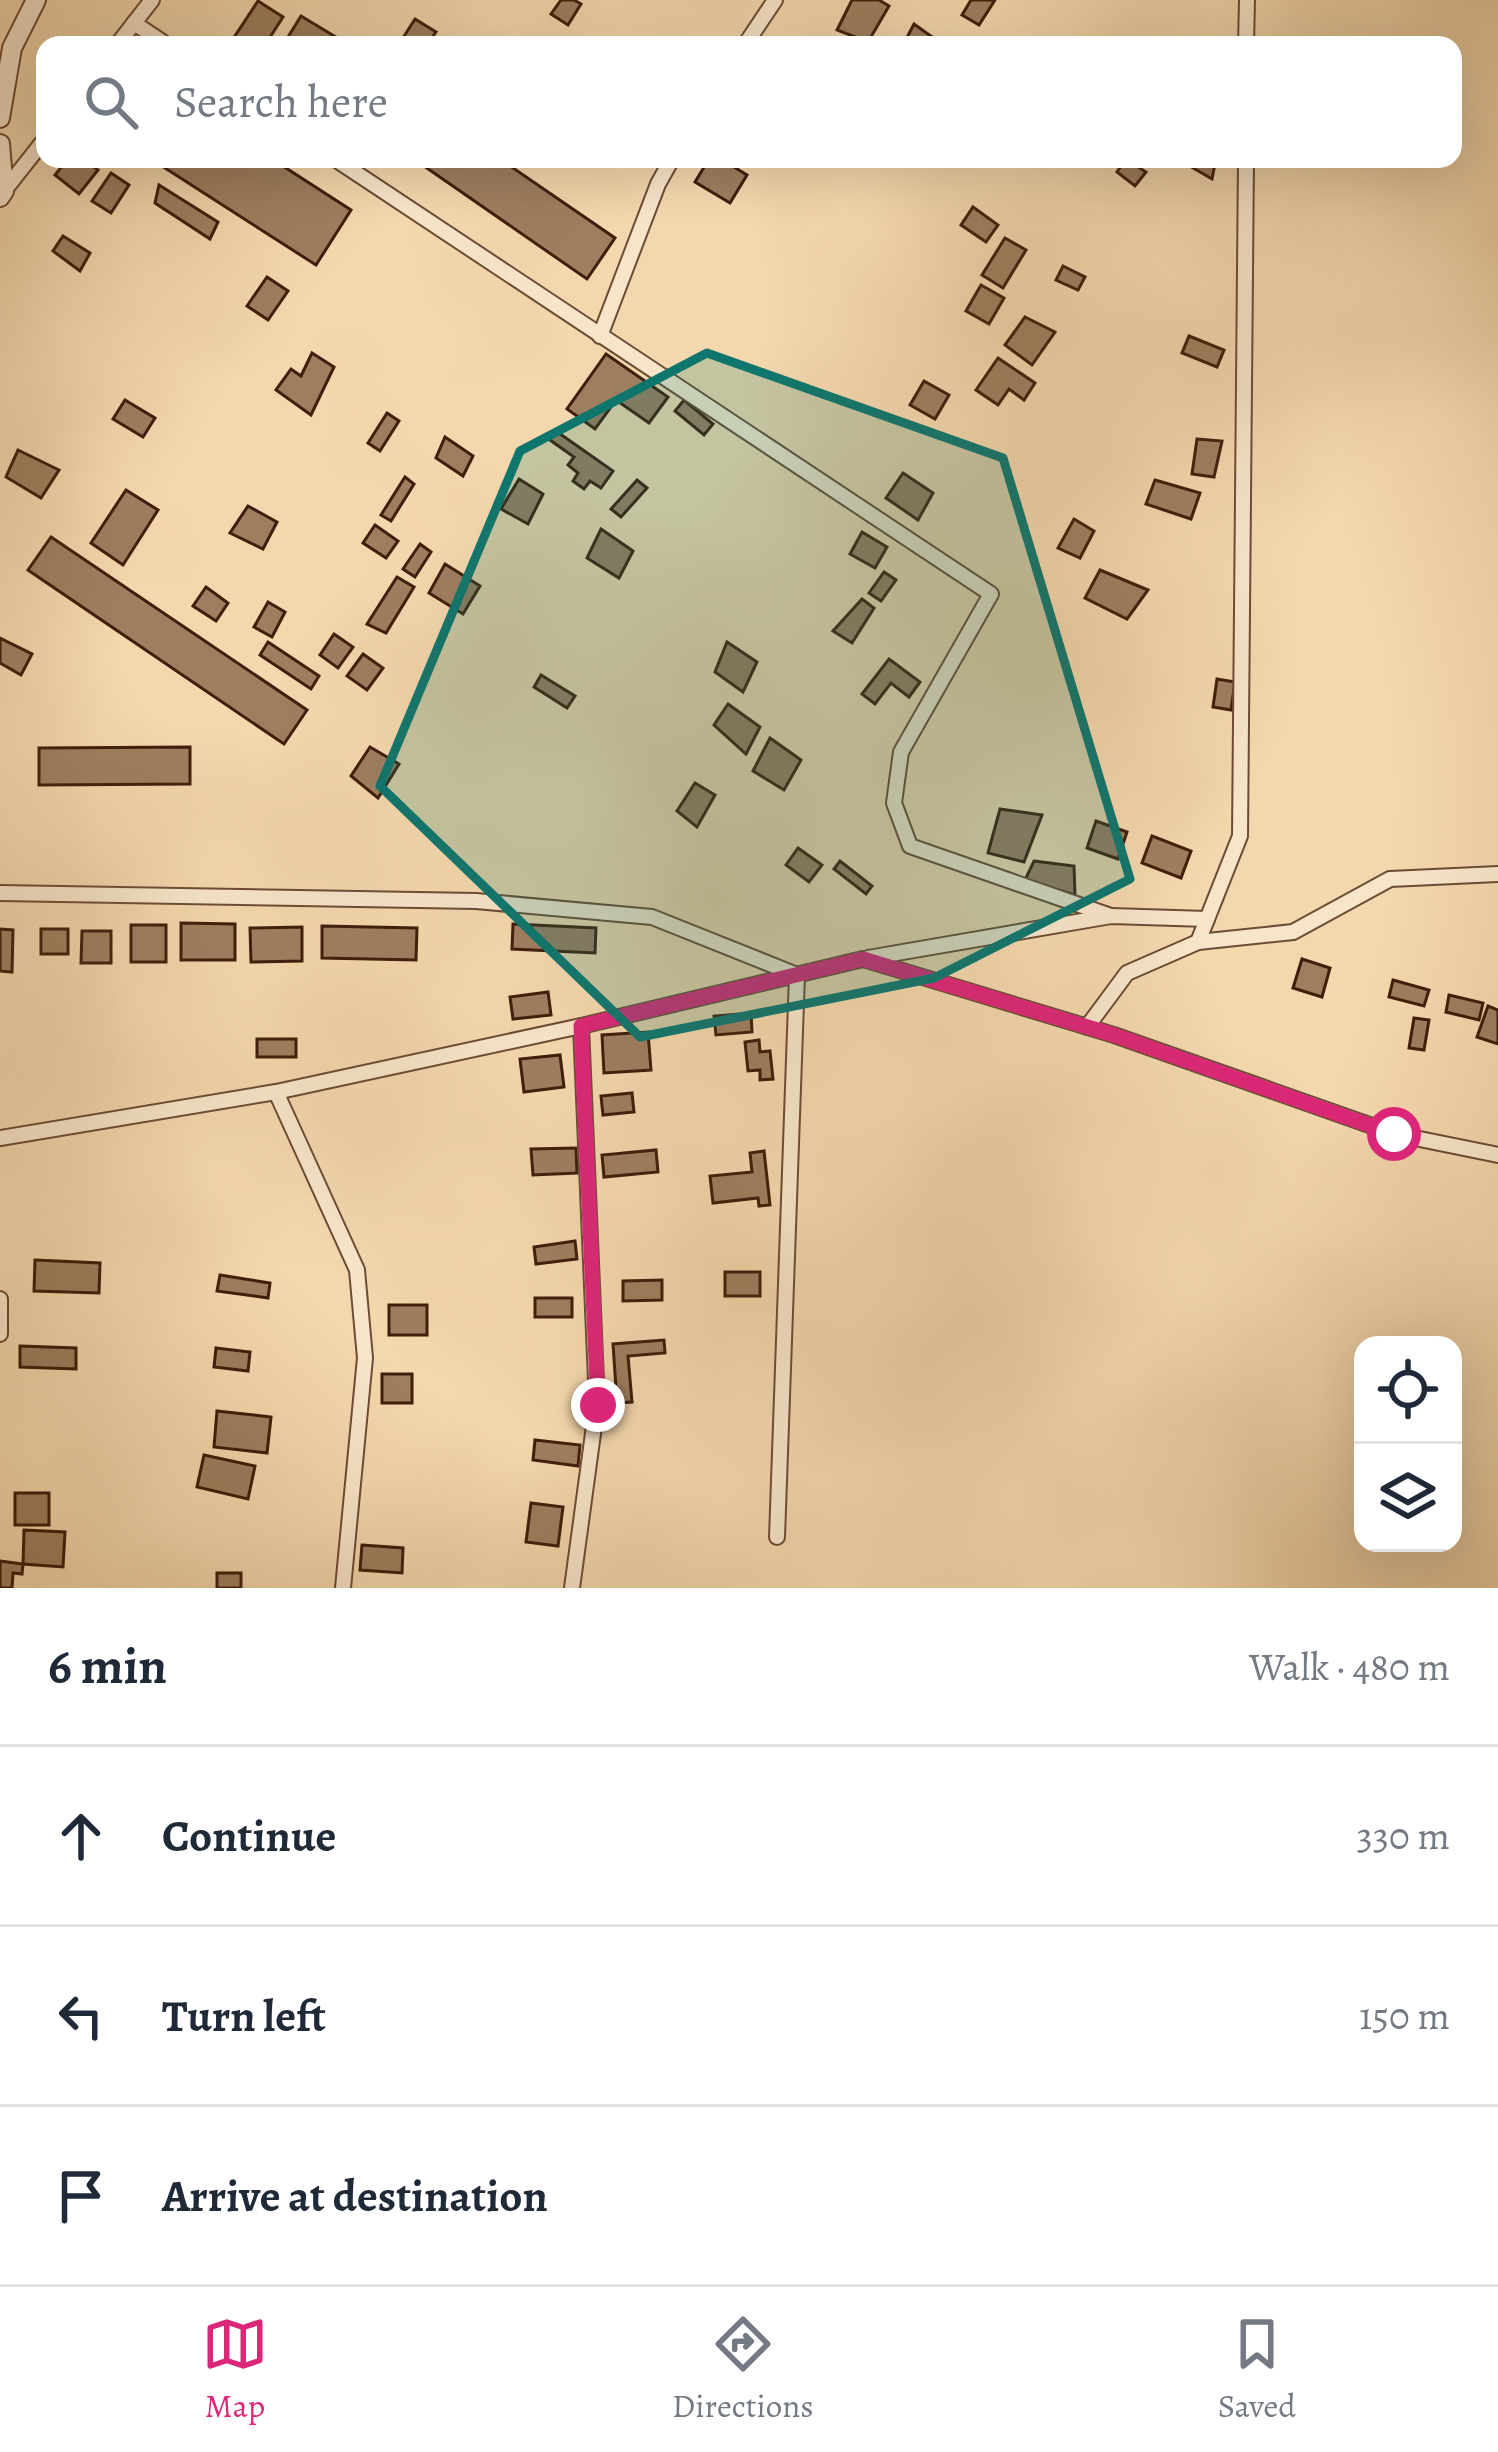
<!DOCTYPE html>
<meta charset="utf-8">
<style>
:root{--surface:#fff;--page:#f2f2f3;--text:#1f2937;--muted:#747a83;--line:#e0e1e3;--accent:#db2777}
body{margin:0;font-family:Alegreya,serif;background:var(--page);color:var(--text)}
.controls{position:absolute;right:36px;bottom:36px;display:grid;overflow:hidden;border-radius:24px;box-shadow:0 12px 48px #0002}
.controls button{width:108px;height:108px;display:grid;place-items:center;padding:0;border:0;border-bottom:3px solid var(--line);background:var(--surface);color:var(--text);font:60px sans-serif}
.stop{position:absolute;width:36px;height:36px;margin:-27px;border:9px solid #db2777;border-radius:50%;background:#fff}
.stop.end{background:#db2777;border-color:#fff;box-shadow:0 3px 12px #0008}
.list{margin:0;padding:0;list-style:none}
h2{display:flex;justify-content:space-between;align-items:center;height:156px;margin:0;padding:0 48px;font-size:51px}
h2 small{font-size:39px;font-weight:400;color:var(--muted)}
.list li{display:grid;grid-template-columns:78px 1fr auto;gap:36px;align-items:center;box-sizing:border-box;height:180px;padding:0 48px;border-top:3px solid var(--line)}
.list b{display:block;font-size:45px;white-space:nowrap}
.list em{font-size:39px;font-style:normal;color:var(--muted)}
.icon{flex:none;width:66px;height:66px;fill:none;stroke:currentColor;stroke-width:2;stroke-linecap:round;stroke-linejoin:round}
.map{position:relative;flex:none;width:1498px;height:1588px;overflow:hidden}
.search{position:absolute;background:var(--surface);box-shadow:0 12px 48px #0002;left:36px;right:36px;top:36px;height:132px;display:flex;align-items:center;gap:30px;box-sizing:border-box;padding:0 42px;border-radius:24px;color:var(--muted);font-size:45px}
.sheet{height:696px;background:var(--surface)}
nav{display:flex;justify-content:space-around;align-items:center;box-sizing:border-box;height:168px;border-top:3px solid var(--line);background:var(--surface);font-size:33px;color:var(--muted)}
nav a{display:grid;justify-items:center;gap:6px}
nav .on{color:var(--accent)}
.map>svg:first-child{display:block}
.building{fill:#9d7e5f;stroke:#3f1e0b;stroke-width:3}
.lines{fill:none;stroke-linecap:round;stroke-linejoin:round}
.minor-casing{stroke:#6c4c34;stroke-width:18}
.tertiary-casing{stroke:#6c4c34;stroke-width:22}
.minor{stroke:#f7e5ca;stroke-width:14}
.tertiary{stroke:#f7e5ca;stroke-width:18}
.route{stroke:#db2777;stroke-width:15}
.marked{fill:#0f766e;fill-opacity:0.2;stroke:#0f766e;stroke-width:9;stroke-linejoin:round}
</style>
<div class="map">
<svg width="1498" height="1588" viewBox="0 0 1498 1588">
<rect width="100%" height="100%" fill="#f3d7ad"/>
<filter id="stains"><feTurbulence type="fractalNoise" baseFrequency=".00167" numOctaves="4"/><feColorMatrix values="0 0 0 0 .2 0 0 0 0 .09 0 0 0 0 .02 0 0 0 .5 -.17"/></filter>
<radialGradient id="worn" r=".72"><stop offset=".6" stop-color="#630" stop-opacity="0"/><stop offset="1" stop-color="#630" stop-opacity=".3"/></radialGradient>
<g class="building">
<path d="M 561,0 L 574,0 L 581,4 L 568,25 L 551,14 Z"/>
<path d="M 852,0 L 879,0 L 889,6 L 868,42 L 837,30 Z"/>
<path d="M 971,0 L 995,0 L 979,25 L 962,15 Z"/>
<path d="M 258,1 L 283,17 L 265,45 L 229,45 Z"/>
<path d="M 301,16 L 349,45 L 300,45 L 288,37 Z"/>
<path d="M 415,19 L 436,32 L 427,45 L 407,45 L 401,41 Z"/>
<path d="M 914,24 L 942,44 L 942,45 L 903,45 Z"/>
<path d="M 68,159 L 84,159 L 98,170 L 79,194 L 55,175 Z"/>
<path d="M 151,159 L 272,159 L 351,210 L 316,265 Z"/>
<path d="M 425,159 L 500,159 L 615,238 L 587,279 L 421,164 Z"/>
<path d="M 709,159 L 721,159 L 747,175 L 730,203 L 695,182 Z"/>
<path d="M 1126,159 L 1146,172 L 1135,186 L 1117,172 Z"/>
<path d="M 1184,159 L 1216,159 L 1212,179 L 1183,162 Z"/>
<path d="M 111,173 L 129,185 L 111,213 L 92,201 Z"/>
<path d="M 159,185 L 218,222 L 210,239 L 155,203 Z"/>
<path d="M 973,207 L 998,225 L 986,242 L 961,225 Z"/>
<path d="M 63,236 L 90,253 L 80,271 L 53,251 Z"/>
<path d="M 1005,238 L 1026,250 L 1003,288 L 982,275 Z"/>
<path d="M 1063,266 L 1085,277 L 1078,290 L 1056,280 Z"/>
<path d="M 267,277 L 288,291 L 268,320 L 247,306 Z"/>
<path d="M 981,285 L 1004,298 L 989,324 L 966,311 Z"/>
<path d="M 1025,317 L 1055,332 L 1032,365 L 1005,345 Z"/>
<path d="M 1189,336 L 1224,350 L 1217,367 L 1182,353 Z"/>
<path d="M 312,353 L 334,367 L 311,415 L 276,390 L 291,369 L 301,376 Z"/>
<path d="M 606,354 L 668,397 L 649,423 L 616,400 L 595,429 L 567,409 Z"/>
<path d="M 998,358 L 1035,383 L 1024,400 L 1009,389 L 998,405 L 976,390 Z"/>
<path d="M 924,381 L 949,395 L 935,419 L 910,405 Z"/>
<path d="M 125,400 L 155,418 L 143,437 L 113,419 Z"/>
<path d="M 684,400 L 713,424 L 704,435 L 675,411 Z"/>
<path d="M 387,413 L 399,421 L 380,451 L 368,443 Z"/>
<path d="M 556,431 L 613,471 L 601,488 L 590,481 L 584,489 L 573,481 L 578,473 L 568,465 L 574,457 L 550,440 Z"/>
<path d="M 445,437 L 473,456 L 463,476 L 436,458 Z"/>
<path d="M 1197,439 L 1222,441 L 1214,477 L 1192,474 Z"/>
<path d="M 18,450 L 59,470 L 41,498 L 6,477 Z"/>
<path d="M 903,473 L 933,493 L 918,520 L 886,498 Z"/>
<path d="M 405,477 L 414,484 L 391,521 L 381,515 Z"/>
<path d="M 519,479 L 543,494 L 528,524 L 501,509 Z"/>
<path d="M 637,480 L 647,488 L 621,517 L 611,509 Z"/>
<path d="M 1155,480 L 1200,493 L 1191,519 L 1146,504 Z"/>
<path d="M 126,490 L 158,510 L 123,565 L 91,543 Z"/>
<path d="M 248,506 L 277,522 L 263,549 L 230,533 Z"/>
<path d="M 1074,519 L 1094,531 L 1080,558 L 1058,548 Z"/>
<path d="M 375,525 L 398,541 L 386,558 L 363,543 Z"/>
<path d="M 601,529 L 633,551 L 619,578 L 587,558 Z"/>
<path d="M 862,532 L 887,547 L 875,568 L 850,554 Z"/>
<path d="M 51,537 L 307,710 L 284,744 L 28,570 Z"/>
<path d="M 420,544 L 431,552 L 415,577 L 403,569 Z"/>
<path d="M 445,564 L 480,586 L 463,614 L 429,593 Z"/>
<path d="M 1100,570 L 1148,590 L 1127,619 L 1085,598 Z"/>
<path d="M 884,572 L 896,580 L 881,601 L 869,593 Z"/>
<path d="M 397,577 L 414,587 L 386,633 L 367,624 Z"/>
<path d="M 206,587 L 228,603 L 216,621 L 193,606 Z"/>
<path d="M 862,599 L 874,608 L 852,643 L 833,631 Z"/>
<path d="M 268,602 L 285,612 L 272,637 L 254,627 Z"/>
<path d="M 334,634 L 353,647 L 338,668 L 320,655 Z"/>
<path d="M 0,638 L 32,654 L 21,675 L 0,663 Z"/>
<path d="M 268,642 L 319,676 L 311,689 L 260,655 Z"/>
<path d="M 727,642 L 757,662 L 743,692 L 715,672 Z"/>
<path d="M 363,654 L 383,668 L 367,690 L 347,676 Z"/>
<path d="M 889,659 L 920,682 L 909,697 L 891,683 L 875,704 L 862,694 Z"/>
<path d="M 541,675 L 575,696 L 567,708 L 534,687 Z"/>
<path d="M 1217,679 L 1235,682 L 1231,710 L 1213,707 Z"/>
<path d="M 728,704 L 760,727 L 746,754 L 714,725 Z"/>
<path d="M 770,738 L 801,760 L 784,790 L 753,771 Z"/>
<path d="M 190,747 L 190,784 L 39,785 L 39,748 Z"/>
<path d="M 370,747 L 399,764 L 378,798 L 351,776 Z"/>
<path d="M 695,783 L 715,795 L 697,827 L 677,811 Z"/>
<path d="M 1000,809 L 1042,815 L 1024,862 L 988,853 Z"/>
<path d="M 1096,821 L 1127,832 L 1118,859 L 1087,848 Z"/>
<path d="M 1152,836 L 1191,851 L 1181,878 L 1142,863 Z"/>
<path d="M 798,848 L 822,865 L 809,882 L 786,865 Z"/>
<path d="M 840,861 L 872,886 L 866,894 L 834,869 Z"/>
<path d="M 1034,861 L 1074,866 L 1075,895 L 1025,880 Z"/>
<path d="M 181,923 L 235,924 L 235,960 L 181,960 Z"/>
<path d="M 513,924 L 596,928 L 595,953 L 512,949 Z"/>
<rect x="131" y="925" width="35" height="37"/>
<path d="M 322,926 L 417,928 L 416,960 L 322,958 Z"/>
<path d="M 302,927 L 302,961 L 251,962 L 250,928 Z"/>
<path d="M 0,929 L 13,930 L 12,972 L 0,971 Z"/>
<rect x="41" y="929" width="27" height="25"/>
<path d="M 82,931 L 111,931 L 111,963 L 81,963 Z"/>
<path d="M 1302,959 L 1330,968 L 1322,997 L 1293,988 Z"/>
<path d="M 1393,980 L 1429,990 L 1424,1006 L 1389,997 Z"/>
<path d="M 548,992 L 551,1015 L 513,1019 L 510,997 Z"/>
<path d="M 1449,995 L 1483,1003 L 1479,1020 L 1446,1012 Z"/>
<path d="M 1488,1006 L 1498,1010 L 1498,1044 L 1477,1037 Z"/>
<path d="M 751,1013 L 752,1032 L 716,1035 L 714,1016 Z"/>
<path d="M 1414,1018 L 1429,1020 L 1424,1050 L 1409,1048 Z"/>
<path d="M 648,1032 L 651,1070 L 604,1073 L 602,1035 Z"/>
<rect x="257" y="1039" width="39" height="18"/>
<path d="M 759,1040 L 760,1052 L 770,1051 L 773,1079 L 760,1080 L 760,1070 L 748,1071 L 745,1042 Z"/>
<path d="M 560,1055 L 564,1087 L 524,1092 L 520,1059 Z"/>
<path d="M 632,1093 L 634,1112 L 603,1115 L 601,1096 Z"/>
<path d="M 576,1148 L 577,1173 L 533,1175 L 531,1149 Z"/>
<path d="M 656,1150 L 658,1172 L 604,1177 L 602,1155 Z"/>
<path d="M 764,1151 L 770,1205 L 759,1206 L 758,1198 L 713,1203 L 710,1176 L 752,1172 L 750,1153 Z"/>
<path d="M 575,1241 L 577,1259 L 536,1264 L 534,1247 Z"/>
<path d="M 35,1260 L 100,1263 L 99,1293 L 34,1291 Z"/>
<rect x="725" y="1272" width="35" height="24"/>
<path d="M 220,1275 L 270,1283 L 268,1298 L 217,1291 Z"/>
<path d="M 662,1280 L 662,1300 L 623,1301 L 623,1281 Z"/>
<rect x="535" y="1298" width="37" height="19"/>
<rect x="389" y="1305" width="38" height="30"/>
<path d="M 664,1340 L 665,1353 L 628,1356 L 632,1402 L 617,1403 L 613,1344 Z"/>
<path d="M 20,1346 L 76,1348 L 76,1369 L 20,1367 Z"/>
<path d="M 216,1348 L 250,1352 L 248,1371 L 214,1367 Z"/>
<rect x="382" y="1374" width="30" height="29"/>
<path d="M 217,1411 L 271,1417 L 267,1453 L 214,1447 Z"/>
<path d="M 535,1440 L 580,1445 L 578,1466 L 533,1460 Z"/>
<path d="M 204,1455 L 255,1466 L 248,1499 L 197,1487 Z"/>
<rect x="15" y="1493" width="34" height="32"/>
<path d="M 531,1503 L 563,1507 L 558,1546 L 526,1542 Z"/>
<path d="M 24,1530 L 65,1532 L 63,1567 L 23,1564 Z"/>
<path d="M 362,1545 L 403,1548 L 402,1573 L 360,1570 Z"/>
<path d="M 0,1561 L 23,1564 L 22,1574 L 13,1573 L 12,1588 L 0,1588 Z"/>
<rect x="217" y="1573" width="24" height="15"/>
</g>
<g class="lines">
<g class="minor-casing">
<g id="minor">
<path d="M 134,23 L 167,45"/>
<path d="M 117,45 L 152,0"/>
<path d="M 745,45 L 775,0"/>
<path d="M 1246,45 L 1247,0"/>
<path d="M 335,159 L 991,594 L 901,752 L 894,803 L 910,846 L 1111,916"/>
<path d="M 4,191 L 45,139"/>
<path d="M 600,336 L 658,184 L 672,159"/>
<path d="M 0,893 L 476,901 L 652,917 L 797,975 L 777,1537"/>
<path d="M 1198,942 L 1240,836 L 1246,159"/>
<path d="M 868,958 L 1111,916 L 1207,919"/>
<path d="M 1087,1027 L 1127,973 L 1198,942 L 1293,932 L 1390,879 L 1498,874"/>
<path d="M 276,1092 L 357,1270 L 365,1358 L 343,1588"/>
<path d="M 0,1138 L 276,1092 L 581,1026 L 863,959 L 1114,1035 L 1395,1134 L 1498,1155"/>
<path d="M 0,1299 L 0,1334"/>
<path d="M 572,1588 L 597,1404 L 581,1026"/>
</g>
</g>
<g class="tertiary-casing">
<g id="tertiary">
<path d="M 0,118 L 12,48 L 36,0"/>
<path d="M 0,144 L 4,191 L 0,197"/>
</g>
</g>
<use href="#minor" class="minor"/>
<use href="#tertiary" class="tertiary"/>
</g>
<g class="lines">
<path class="route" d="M 598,1405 L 581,1026 L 863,959 L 1114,1035 L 1394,1134"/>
</g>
<path class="marked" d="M 707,353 L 1003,458 L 1130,879 L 934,978 L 640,1037 L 380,786 L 520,451 Z"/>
<rect width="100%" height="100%" filter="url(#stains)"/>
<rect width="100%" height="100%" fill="url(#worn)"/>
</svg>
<div class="controls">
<button><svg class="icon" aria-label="locate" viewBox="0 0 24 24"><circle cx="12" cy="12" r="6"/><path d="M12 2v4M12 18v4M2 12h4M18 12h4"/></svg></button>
<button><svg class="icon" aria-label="layers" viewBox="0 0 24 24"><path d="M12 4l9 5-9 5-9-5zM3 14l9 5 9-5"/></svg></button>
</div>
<div class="stop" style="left:1394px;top:1134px"></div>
<div class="stop end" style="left:598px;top:1405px"></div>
<div class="search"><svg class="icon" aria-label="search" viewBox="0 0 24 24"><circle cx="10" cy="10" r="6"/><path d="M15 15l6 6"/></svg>Search here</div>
</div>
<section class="sheet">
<h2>6 min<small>Walk · 480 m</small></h2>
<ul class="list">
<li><svg class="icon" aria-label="ahead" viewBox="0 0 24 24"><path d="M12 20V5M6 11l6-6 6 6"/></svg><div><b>Continue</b></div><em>330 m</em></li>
<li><svg class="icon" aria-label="left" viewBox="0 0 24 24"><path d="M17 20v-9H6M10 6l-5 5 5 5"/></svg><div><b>Turn left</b></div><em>150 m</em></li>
<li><svg class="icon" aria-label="arrive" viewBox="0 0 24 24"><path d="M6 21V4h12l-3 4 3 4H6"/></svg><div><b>Arrive at destination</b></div></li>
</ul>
</section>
<nav>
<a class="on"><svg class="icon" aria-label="map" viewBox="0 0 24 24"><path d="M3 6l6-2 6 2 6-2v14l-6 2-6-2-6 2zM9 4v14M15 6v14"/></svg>Map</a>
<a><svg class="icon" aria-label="directions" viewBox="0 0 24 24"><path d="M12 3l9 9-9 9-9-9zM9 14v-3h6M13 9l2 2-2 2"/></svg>Directions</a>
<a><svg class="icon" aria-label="saved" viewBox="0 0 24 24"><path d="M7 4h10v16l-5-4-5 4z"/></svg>Saved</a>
</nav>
